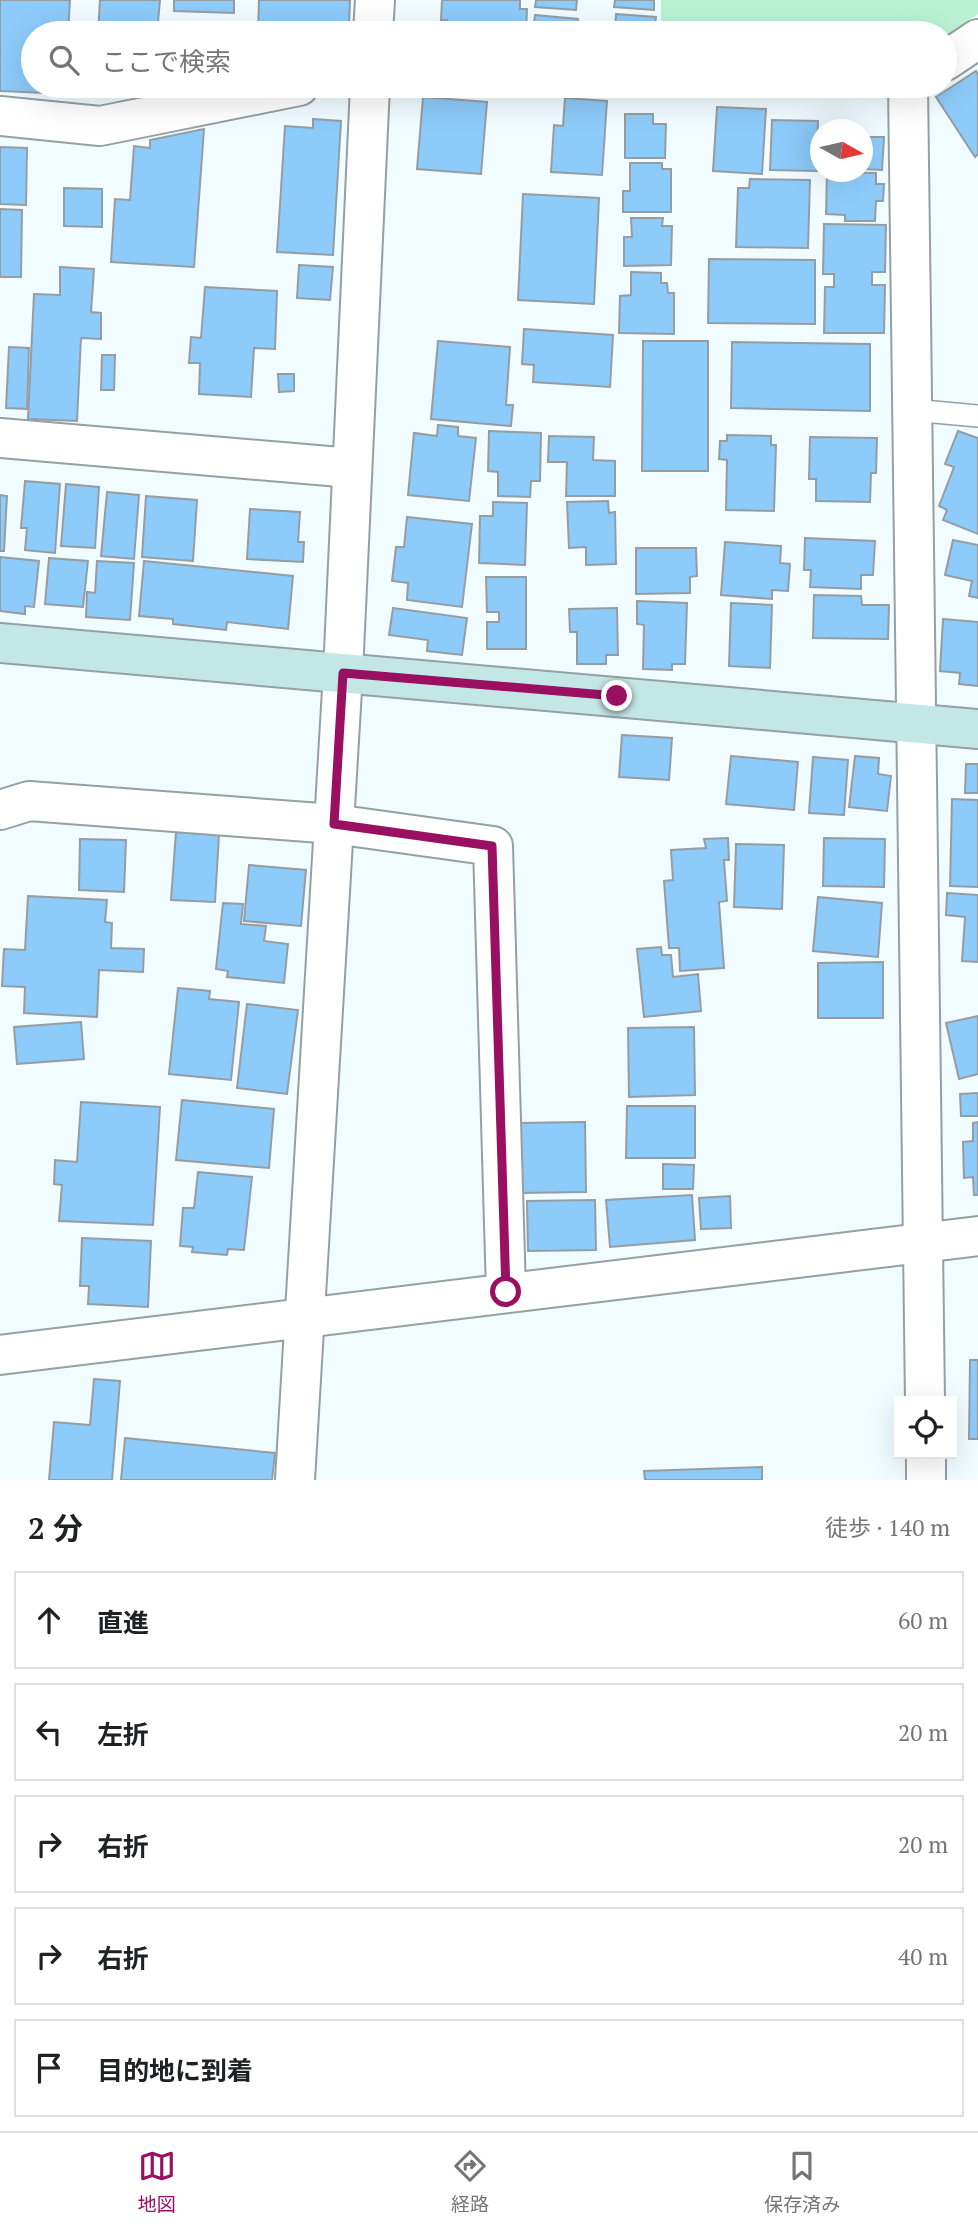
<!DOCTYPE html>
<html lang="ja">
<meta charset="utf-8">
<style>
:root{--surface:#fff;--page:#f2f2f2;--text:#202124;--muted:#757577;--line:#e0e0e0;--accent:#991063}
body{margin:0;font-family:"PT Serif","Noto Sans JP",serif;background:var(--page);color:var(--text)}
.controls{position:absolute;right:21px;bottom:21px;display:grid;overflow:hidden;border-radius:0px;box-shadow:0 7px 28px #0002}
.controls button{width:63px;height:63px;display:grid;place-items:center;padding:0;border:0;border-bottom:2px solid var(--line);background:var(--surface);color:var(--text);font:35px sans-serif}
.compass{position:absolute;left:810px;top:119px;width:63px;height:63px;border-radius:50%;background:var(--surface);box-shadow:0 7px 28px #0002;rotate:98deg}
.stop{position:absolute;width:21px;height:21px;margin:-16px;border:5px solid #991063;border-radius:50%;background:#fff}
.stop.end{background:#991063;border-color:#fff;box-shadow:0 2px 7px #0008}
.list{margin:0;padding:0;list-style:none}
h2{display:flex;justify-content:space-between;align-items:center;height:91px;margin:0;padding:0 28px;font-size:30px}
h2 small{font-size:23px;font-weight:400;color:var(--muted)}
.list li{display:grid;grid-template-columns:46px 1fr auto;gap:21px;align-items:center;box-sizing:border-box;height:98px;margin:0 14px 14px;padding:0 14px;border:2px solid var(--line);border-radius:0px}
.list b{display:block;font-size:26px;white-space:nowrap}
.list em{font-size:23px;font-style:normal;color:var(--muted)}
.icon{flex:none;width:38px;height:38px;fill:none;stroke:currentColor;stroke-width:2;stroke-linecap:round;stroke-linejoin:round}
.map{position:relative;flex:none;width:978px;height:1480px;overflow:hidden}
.search{position:absolute;background:var(--surface);box-shadow:0 7px 28px #0002;left:21px;right:21px;top:21px;height:77px;display:flex;align-items:center;gap:18px;box-sizing:border-box;padding:0 24px;border-radius:38px;color:var(--muted);font-size:26px}
.sheet{height:651px;background:var(--surface)}
nav{display:flex;justify-content:space-around;align-items:center;box-sizing:border-box;height:98px;border-top:2px solid var(--line);background:var(--surface);font-size:19px;color:var(--muted)}
nav a{display:grid;justify-items:center;gap:4px}
nav .on{color:var(--accent)}
.map>svg:first-child{display:block}
.green{fill:#b9f2d2}
.building{fill:#8dcbfa;stroke:#959da3;stroke-width:2}
.lines{fill:none;stroke-linecap:round;stroke-linejoin:round}
.lane-casing{stroke:#95a0a3;stroke-width:24}
.street-casing{stroke:#95a0a3;stroke-width:42}
.secondary-casing{stroke:#95a0a3;stroke-width:42}
.lane{stroke:#fff;stroke-width:21}
.street{stroke:#fff;stroke-width:38}
.secondary{stroke:#c2e7e4;stroke-width:38}
.route{stroke:#991063;stroke-width:9}
</style>
<div class="map">
<svg width="978" height="1480" viewBox="0 0 978 1480">
<rect width="100%" height="100%" fill="#f0fcff"/>
<path class="green" d="M 661,0 L 978,0 L 978,14 L 945,36 L 945,33 L 661,33 Z"/>
<g class="building">
<path d="M 0,0 L 70,0 L 68,33 L 33,33 L 33,86 L 46,86 L 46,93 L 0,91 Z"/>
<path d="M 100,0 L 160,0 L 157,33 L 98,33 Z"/>
<path d="M 174,0 L 234,0 L 234,13 L 174,11 Z"/>
<path d="M 259,0 L 350,0 L 349,24 L 326,24 L 326,33 L 258,33 Z"/>
<path d="M 442,0 L 520,0 L 520,9 L 527,9 L 526,33 L 463,33 L 463,26 L 447,25 L 447,20 L 441,20 Z"/>
<path d="M 536,0 L 577,0 L 576,10 L 535,7 Z"/>
<path d="M 615,0 L 654,0 L 654,10 L 614,7 Z"/>
<path d="M 616,14 L 656,17 L 654,33 L 615,33 Z"/>
<path d="M 535,15 L 578,19 L 577,33 L 533,33 Z"/>
<path d="M 976,71 L 978,75 L 978,154 L 975,157 L 936,97 Z"/>
<path d="M 423,97 L 487,102 L 481,174 L 417,169 Z"/>
<path d="M 565,98 L 607,101 L 602,175 L 551,172 L 554,125 L 563,126 Z"/>
<path d="M 717,107 L 766,109 L 762,174 L 713,171 Z"/>
<path d="M 625,114 L 653,114 L 653,124 L 666,124 L 665,158 L 625,158 Z"/>
<path d="M 313,119 L 341,121 L 333,255 L 277,252 L 285,126 L 313,128 Z"/>
<path d="M 772,120 L 818,121 L 817,171 L 770,170 Z"/>
<path d="M 204,129 L 194,267 L 111,262 L 115,199 L 130,200 L 134,146 L 150,148 L 150,140 Z"/>
<path d="M 862,137 L 884,137 L 882,170 L 862,169 Z"/>
<path d="M 0,147 L 27,148 L 26,205 L 0,204 Z"/>
<path d="M 630,163 L 662,163 L 662,169 L 671,169 L 671,212 L 623,212 L 623,191 L 630,191 Z"/>
<path d="M 827,172 L 876,173 L 876,184 L 884,184 L 883,201 L 876,201 L 875,221 L 845,221 L 845,215 L 826,214 Z"/>
<path d="M 750,179 L 810,180 L 808,248 L 736,247 L 738,188 L 749,188 Z"/>
<path d="M 64,188 L 102,189 L 102,227 L 64,226 Z"/>
<path d="M 523,194 L 599,198 L 594,304 L 518,300 Z"/>
<path d="M 0,209 L 22,210 L 21,277 L 0,277 Z"/>
<path d="M 631,218 L 663,218 L 662,226 L 672,226 L 671,265 L 624,266 L 624,237 L 632,237 Z"/>
<path d="M 824,224 L 886,225 L 885,272 L 872,272 L 872,285 L 885,285 L 884,333 L 824,333 L 825,287 L 834,287 L 834,274 L 823,274 Z"/>
<path d="M 709,259 L 815,260 L 815,324 L 708,323 Z"/>
<path d="M 299,265 L 333,267 L 330,300 L 297,298 Z"/>
<path d="M 60,267 L 94,269 L 91,312 L 101,313 L 101,339 L 81,338 L 77,421 L 28,419 L 34,294 L 60,295 Z"/>
<path d="M 631,272 L 661,273 L 661,283 L 667,283 L 668,293 L 674,293 L 674,334 L 619,333 L 620,296 L 631,295 Z"/>
<path d="M 205,287 L 277,291 L 275,349 L 254,348 L 251,397 L 199,394 L 200,363 L 189,363 L 191,337 L 201,338 Z"/>
<path d="M 524,329 L 613,335 L 610,387 L 533,382 L 534,365 L 522,364 Z"/>
<path d="M 438,341 L 510,347 L 506,405 L 513,405 L 511,426 L 431,419 Z"/>
<path d="M 643,341 L 708,341 L 708,471 L 642,471 Z"/>
<path d="M 732,342 L 870,344 L 870,411 L 731,408 Z"/>
<path d="M 9,347 L 29,348 L 27,409 L 6,408 Z"/>
<path d="M 102,355 L 115,355 L 114,390 L 101,390 Z"/>
<path d="M 278,374 L 294,374 L 294,391 L 279,392 Z"/>
<path d="M 438,425 L 458,427 L 458,436 L 476,438 L 469,501 L 408,495 L 414,433 L 437,436 Z"/>
<path d="M 489,431 L 541,433 L 540,481 L 531,481 L 530,497 L 498,496 L 498,472 L 488,471 Z"/>
<path d="M 958,431 L 978,438 L 978,534 L 943,520 L 947,510 L 939,506 L 954,467 L 945,464 Z"/>
<path d="M 727,435 L 771,436 L 771,445 L 776,445 L 774,511 L 726,510 L 727,460 L 719,459 L 720,441 L 727,441 Z"/>
<path d="M 549,436 L 594,437 L 593,460 L 615,461 L 615,496 L 566,496 L 567,462 L 548,462 Z"/>
<path d="M 810,437 L 877,438 L 876,473 L 871,473 L 870,502 L 816,501 L 816,479 L 809,479 Z"/>
<path d="M 25,481 L 60,484 L 55,553 L 25,550 L 27,528 L 21,528 Z"/>
<path d="M 66,484 L 99,487 L 95,548 L 61,546 Z"/>
<path d="M 107,492 L 139,495 L 134,559 L 101,556 Z"/>
<path d="M 0,495 L 7,496 L 4,551 L 0,551 Z"/>
<path d="M 146,496 L 197,500 L 193,561 L 142,557 Z"/>
<path d="M 608,501 L 609,513 L 615,512 L 616,564 L 586,565 L 586,547 L 569,548 L 567,502 Z"/>
<path d="M 493,502 L 527,503 L 525,565 L 479,563 L 480,516 L 493,516 Z"/>
<path d="M 250,509 L 300,512 L 298,542 L 304,542 L 303,562 L 247,559 Z"/>
<path d="M 407,517 L 472,524 L 462,607 L 407,600 L 408,583 L 392,581 L 396,547 L 404,547 Z"/>
<path d="M 805,538 L 875,541 L 873,575 L 861,575 L 861,589 L 810,587 L 811,570 L 804,570 Z"/>
<path d="M 953,540 L 978,545 L 978,598 L 969,596 L 972,581 L 945,575 Z"/>
<path d="M 725,542 L 781,546 L 780,563 L 790,564 L 788,591 L 772,590 L 772,599 L 721,595 Z"/>
<path d="M 636,548 L 696,548 L 697,576 L 690,577 L 690,593 L 636,594 Z"/>
<path d="M 0,557 L 39,561 L 34,607 L 25,606 L 25,614 L 0,611 Z"/>
<path d="M 49,558 L 88,561 L 83,607 L 45,604 Z"/>
<path d="M 97,561 L 134,563 L 130,620 L 86,617 L 87,592 L 95,593 Z"/>
<path d="M 144,561 L 293,576 L 288,629 L 227,622 L 226,630 L 173,624 L 173,619 L 139,616 Z"/>
<path d="M 486,577 L 526,577 L 526,649 L 487,649 L 487,622 L 499,622 L 499,612 L 487,612 Z"/>
<path d="M 814,595 L 861,596 L 862,605 L 889,605 L 888,639 L 813,638 Z"/>
<path d="M 637,601 L 687,603 L 685,664 L 672,664 L 672,670 L 643,669 L 644,625 L 637,624 Z"/>
<path d="M 731,603 L 772,605 L 770,668 L 729,666 Z"/>
<path d="M 393,608 L 467,618 L 462,655 L 427,651 L 428,640 L 389,635 Z"/>
<path d="M 617,608 L 618,655 L 606,655 L 606,664 L 577,664 L 577,632 L 570,632 L 569,609 Z"/>
<path d="M 943,619 L 978,622 L 978,686 L 959,684 L 960,673 L 940,671 Z"/>
<path d="M 622,735 L 672,738 L 669,780 L 619,777 Z"/>
<path d="M 731,756 L 798,762 L 794,810 L 726,804 Z"/>
<path d="M 855,756 L 879,758 L 878,774 L 891,776 L 887,811 L 849,807 Z"/>
<path d="M 813,757 L 848,760 L 844,815 L 809,813 Z"/>
<path d="M 966,764 L 978,764 L 978,793 L 965,793 Z"/>
<path d="M 952,799 L 978,800 L 978,887 L 950,886 Z"/>
<path d="M 176,832 L 219,835 L 215,902 L 171,900 Z"/>
<path d="M 728,838 L 729,860 L 724,860 L 727,901 L 719,902 L 724,968 L 680,971 L 679,948 L 669,948 L 664,881 L 673,880 L 671,850 L 706,848 L 704,839 Z"/>
<path d="M 824,838 L 885,839 L 884,887 L 823,886 Z"/>
<path d="M 80,839 L 126,840 L 124,892 L 79,890 Z"/>
<path d="M 736,844 L 784,845 L 782,909 L 734,907 Z"/>
<path d="M 249,865 L 306,870 L 301,926 L 244,921 Z"/>
<path d="M 947,893 L 978,895 L 978,962 L 962,961 L 965,917 L 946,915 Z"/>
<path d="M 28,896 L 107,900 L 105,922 L 112,923 L 111,948 L 144,949 L 143,972 L 99,970 L 97,1017 L 24,1013 L 25,987 L 2,986 L 4,949 L 25,950 Z"/>
<path d="M 818,897 L 882,903 L 878,957 L 813,951 Z"/>
<path d="M 223,903 L 243,904 L 241,924 L 266,926 L 264,941 L 288,944 L 284,983 L 227,977 L 228,971 L 216,969 Z"/>
<path d="M 661,947 L 662,955 L 671,955 L 673,977 L 698,974 L 701,1011 L 644,1017 L 637,949 Z"/>
<path d="M 883,962 L 883,1018 L 818,1018 L 818,963 Z"/>
<path d="M 178,988 L 210,991 L 209,999 L 239,1002 L 231,1080 L 169,1074 Z"/>
<path d="M 247,1004 L 298,1010 L 287,1094 L 237,1088 Z"/>
<path d="M 978,1016 L 978,1074 L 959,1079 L 946,1023 Z"/>
<path d="M 81,1022 L 84,1059 L 17,1064 L 14,1027 Z"/>
<path d="M 694,1027 L 695,1095 L 629,1097 L 628,1028 Z"/>
<path d="M 978,1093 L 978,1116 L 961,1116 L 960,1094 Z"/>
<path d="M 182,1100 L 274,1109 L 269,1168 L 176,1160 Z"/>
<path d="M 81,1102 L 160,1107 L 153,1225 L 59,1221 L 62,1185 L 54,1184 L 55,1160 L 77,1162 Z"/>
<path d="M 627,1106 L 695,1106 L 695,1158 L 626,1158 Z"/>
<path d="M 585,1122 L 586,1192 L 519,1193 L 517,1123 Z"/>
<path d="M 978,1122 L 978,1195 L 974,1195 L 973,1177 L 964,1178 L 963,1142 L 973,1141 L 973,1123 Z"/>
<path d="M 663,1164 L 694,1165 L 693,1189 L 663,1189 Z"/>
<path d="M 198,1172 L 252,1177 L 244,1250 L 228,1249 L 227,1255 L 192,1252 L 193,1247 L 180,1246 L 183,1208 L 194,1208 Z"/>
<path d="M 692,1195 L 695,1240 L 610,1247 L 606,1200 Z"/>
<path d="M 730,1196 L 731,1228 L 701,1229 L 699,1198 Z"/>
<path d="M 595,1200 L 596,1250 L 528,1251 L 527,1201 Z"/>
<path d="M 82,1238 L 151,1241 L 148,1307 L 88,1304 L 89,1286 L 80,1286 Z"/>
<path d="M 970,1360 L 978,1360 L 978,1439 L 969,1439 Z"/>
<path d="M 94,1379 L 120,1381 L 112,1480 L 49,1480 L 54,1422 L 90,1425 Z"/>
<path d="M 125,1438 L 275,1453 L 272,1480 L 121,1480 Z"/>
<path d="M 762,1467 L 762,1480 L 645,1480 L 644,1471 Z"/>
</g>
<g class="lines">
<g class="lane-casing">
<path id="lane" d="M 912,410 L 978,416"/>
</g>
<g class="street-casing">
<g id="street">
<path d="M 373,33 L 375,0"/>
<path d="M 945,61 L 978,39"/>
<path d="M 908,86 L 925,1401"/>
<path d="M 0,116 L 100,126 L 299,86"/>
<path d="M 0,438 L 352,468"/>
<path d="M 0,810 L 29,801 L 334,824 L 493,846 L 506,1292"/>
<path d="M 0,1355 L 978,1236"/>
<path d="M 926,1454 L 926,1480"/>
<path d="M 295,1480 L 343,673 L 370,86"/>
</g>
</g>
<g class="secondary-casing">
<path id="secondary" d="M 0,643 L 978,729"/>
</g>
<use href="#lane" class="lane"/>
<use href="#street" class="street"/>
<use href="#secondary" class="secondary"/>
</g>
<g class="lines">
<path class="route" d="M 506,1292 L 492,846 L 334,824 L 343,673 L 617,696"/>
</g>
</svg>
<div class="controls">
<button><svg class="icon" aria-label="locate" viewBox="0 0 24 24"><circle cx="12" cy="12" r="6"/><path d="M12 2v4M12 18v4M2 12h4M18 12h4"/></svg></button>
</div>
<svg class="compass" viewBox="-18 -18 36 36"><path d="M0-13l5 13h-10z" fill="#e53935"/><path d="M0 13l5-13h-10z" fill="#757577"/></svg>
<div class="stop" style="left:506px;top:1292px"></div>
<div class="stop end" style="left:617px;top:696px"></div>
<div class="search"><svg class="icon" aria-label="search" viewBox="0 0 24 24"><circle cx="10" cy="10" r="6"/><path d="M15 15l6 6"/></svg>ここで検索</div>
</div>
<section class="sheet">
<h2>2 分<small>徒歩 · 140 m</small></h2>
<ul class="list">
<li><svg class="icon" aria-label="ahead" viewBox="0 0 24 24"><path d="M12 20V5M6 11l6-6 6 6"/></svg><div><b>直進</b></div><em>60 m</em></li>
<li><svg class="icon" aria-label="left" viewBox="0 0 24 24"><path d="M17 20v-9H6M10 6l-5 5 5 5"/></svg><div><b>左折</b></div><em>20 m</em></li>
<li><svg class="icon" aria-label="right" viewBox="0 0 24 24"><path d="M7 20v-9h11M14 6l5 5-5 5"/></svg><div><b>右折</b></div><em>20 m</em></li>
<li><svg class="icon" aria-label="right" viewBox="0 0 24 24"><path d="M7 20v-9h11M14 6l5 5-5 5"/></svg><div><b>右折</b></div><em>40 m</em></li>
<li><svg class="icon" aria-label="arrive" viewBox="0 0 24 24"><path d="M6 21V4h12l-3 4 3 4H6"/></svg><div><b>目的地に到着</b></div></li>
</ul>
</section>
<nav>
<a class="on"><svg class="icon" aria-label="map" viewBox="0 0 24 24"><path d="M3 6l6-2 6 2 6-2v14l-6 2-6-2-6 2zM9 4v14M15 6v14"/></svg>地図</a>
<a><svg class="icon" aria-label="directions" viewBox="0 0 24 24"><path d="M12 3l9 9-9 9-9-9zM9 14v-3h6M13 9l2 2-2 2"/></svg>経路</a>
<a><svg class="icon" aria-label="saved" viewBox="0 0 24 24"><path d="M7 4h10v16l-5-4-5 4z"/></svg>保存済み</a>
</nav>
